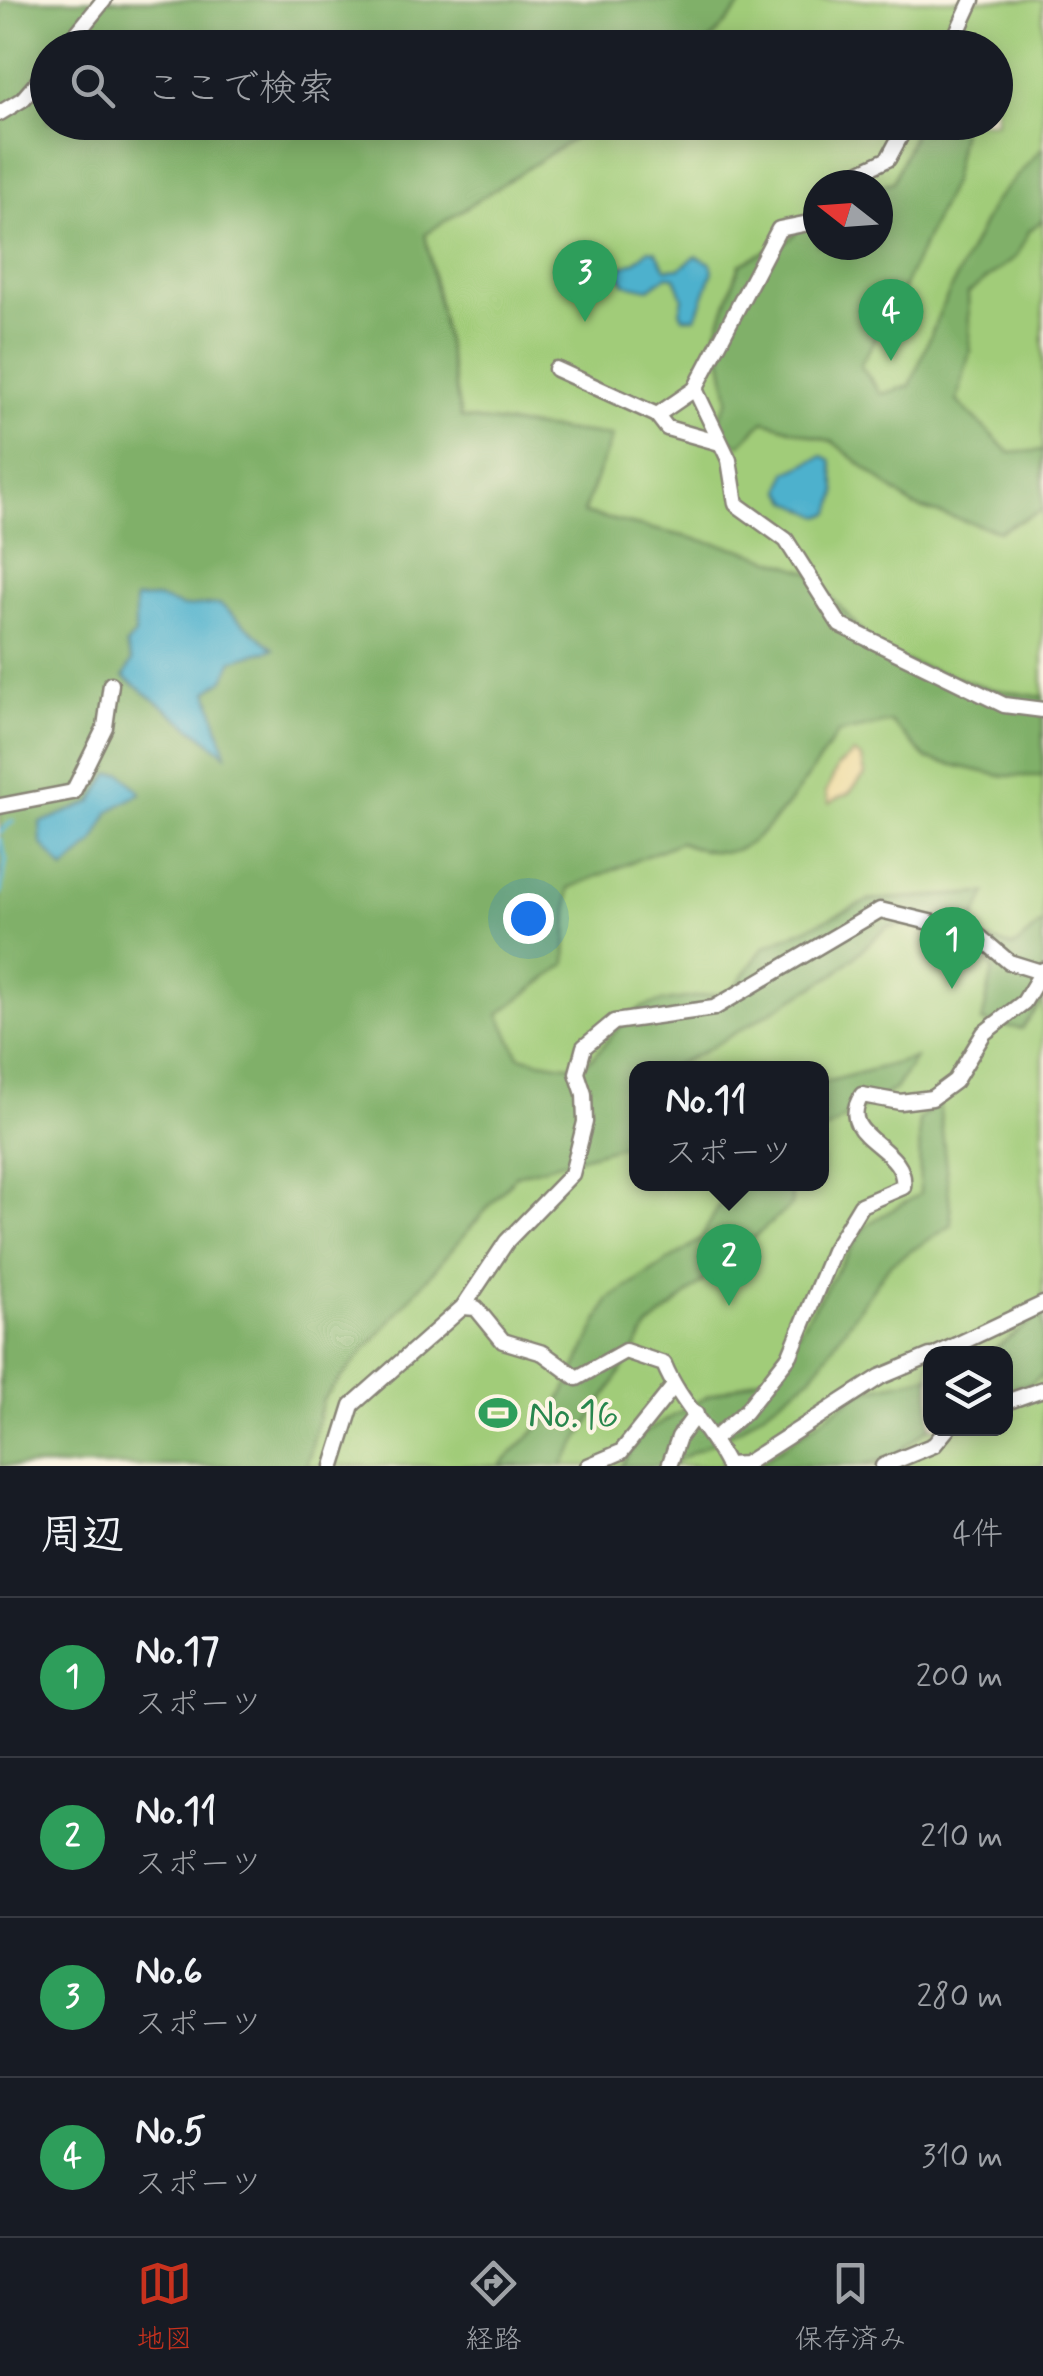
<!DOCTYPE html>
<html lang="ja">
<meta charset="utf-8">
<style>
:root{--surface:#171b24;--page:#20242c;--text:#f1f3f6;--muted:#9ea1a6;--line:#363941;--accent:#c8321e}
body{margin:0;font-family:Mynerve,"Klee One",sans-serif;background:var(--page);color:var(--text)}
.controls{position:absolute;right:30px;bottom:30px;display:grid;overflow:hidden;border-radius:20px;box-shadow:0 5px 25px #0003}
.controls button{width:90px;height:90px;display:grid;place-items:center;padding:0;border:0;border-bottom:2px solid var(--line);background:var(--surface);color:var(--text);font:50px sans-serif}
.compass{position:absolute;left:803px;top:170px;width:90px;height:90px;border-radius:50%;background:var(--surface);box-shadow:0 5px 25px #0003;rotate:287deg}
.you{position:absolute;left:528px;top:918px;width:35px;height:35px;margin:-25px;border:8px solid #fff;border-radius:50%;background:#1a73e8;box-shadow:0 0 0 15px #1a73e833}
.badge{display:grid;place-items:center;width:65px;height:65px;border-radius:50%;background:var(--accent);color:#fff;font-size:32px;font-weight:700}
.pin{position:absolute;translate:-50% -82px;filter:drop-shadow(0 2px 5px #0008)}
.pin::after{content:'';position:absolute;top:52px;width:35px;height:30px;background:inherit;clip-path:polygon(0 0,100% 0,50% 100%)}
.popup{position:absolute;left:629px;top:1061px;width:200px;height:130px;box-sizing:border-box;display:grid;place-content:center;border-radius:20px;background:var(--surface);filter:drop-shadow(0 2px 8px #0005);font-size:32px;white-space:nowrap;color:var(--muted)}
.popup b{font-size:38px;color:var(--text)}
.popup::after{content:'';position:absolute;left:50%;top:100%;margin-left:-20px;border:20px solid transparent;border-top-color:var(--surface)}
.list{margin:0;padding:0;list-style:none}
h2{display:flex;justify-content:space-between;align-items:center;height:130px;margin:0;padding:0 40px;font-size:42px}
h2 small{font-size:32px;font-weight:400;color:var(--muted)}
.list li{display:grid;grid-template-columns:65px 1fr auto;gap:30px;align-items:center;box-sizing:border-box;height:160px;padding:0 40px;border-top:2px solid var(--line)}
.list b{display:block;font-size:38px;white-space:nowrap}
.list p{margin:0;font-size:32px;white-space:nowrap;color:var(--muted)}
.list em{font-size:32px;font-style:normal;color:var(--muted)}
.icon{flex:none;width:55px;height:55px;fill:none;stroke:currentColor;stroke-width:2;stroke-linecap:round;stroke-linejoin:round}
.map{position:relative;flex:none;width:1043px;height:1466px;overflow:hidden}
.search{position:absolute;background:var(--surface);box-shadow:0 5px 25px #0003;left:30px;right:30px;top:30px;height:110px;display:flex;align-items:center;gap:25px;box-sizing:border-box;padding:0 35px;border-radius:55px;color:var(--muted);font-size:38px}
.sheet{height:770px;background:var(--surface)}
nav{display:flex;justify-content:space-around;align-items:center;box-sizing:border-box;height:140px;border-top:2px solid var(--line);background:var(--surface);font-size:28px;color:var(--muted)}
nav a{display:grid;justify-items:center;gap:5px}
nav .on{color:var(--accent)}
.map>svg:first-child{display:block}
.green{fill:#a1cc79;stroke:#5e744a;stroke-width:2.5;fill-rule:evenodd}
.forest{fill:#80b069;stroke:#4e6642;stroke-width:2.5}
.sand{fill:#eeda9e;stroke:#857b5d;stroke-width:2.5}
.water{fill:#4eb1cd;stroke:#356674;stroke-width:2.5}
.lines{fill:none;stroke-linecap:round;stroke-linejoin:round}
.stream{stroke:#4eb1cd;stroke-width:4}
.minor-casing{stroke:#888477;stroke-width:19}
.minor{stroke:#fff;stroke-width:14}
.labels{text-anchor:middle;stroke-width:8;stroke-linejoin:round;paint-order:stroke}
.leisure-label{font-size:40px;fill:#27864d;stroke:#fcf5e5;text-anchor:start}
</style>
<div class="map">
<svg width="1043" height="1466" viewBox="0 0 1043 1466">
<rect width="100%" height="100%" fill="#fcf5e5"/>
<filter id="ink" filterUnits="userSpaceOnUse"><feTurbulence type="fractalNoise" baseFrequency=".01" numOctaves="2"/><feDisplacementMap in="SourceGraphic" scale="20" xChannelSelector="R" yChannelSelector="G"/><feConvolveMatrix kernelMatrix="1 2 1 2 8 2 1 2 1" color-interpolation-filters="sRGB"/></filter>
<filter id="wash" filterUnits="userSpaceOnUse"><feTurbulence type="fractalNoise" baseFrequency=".0048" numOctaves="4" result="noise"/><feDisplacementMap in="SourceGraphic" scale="40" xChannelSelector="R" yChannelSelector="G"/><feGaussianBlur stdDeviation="2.25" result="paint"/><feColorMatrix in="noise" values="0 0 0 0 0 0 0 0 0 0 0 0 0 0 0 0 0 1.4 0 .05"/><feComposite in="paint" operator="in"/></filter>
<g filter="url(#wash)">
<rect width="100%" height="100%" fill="#f4ebd2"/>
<path class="green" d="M 746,0 L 1043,0 L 1043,1466 L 307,1466 L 323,1399 L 516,1175 L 462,1014 L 740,549 L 583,513 L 612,436 L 461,418 L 425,233 L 598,123 L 996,122 L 996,48 L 705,47 ZM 818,185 L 878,185 L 878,245 L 818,245 ZM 636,1068 L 822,1068 L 822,1184 L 636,1184 ZM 930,1354 L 1006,1354 L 1006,1428 L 930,1428 Z"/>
<g class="forest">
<path d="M 4,0 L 746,0 L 705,47 L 48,48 L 48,122 L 598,123 L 425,234 L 461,418 L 612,436 L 583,513 L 740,549 L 809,572 L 882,654 L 992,689 L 1043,697 L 1043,776 L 1001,776 L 927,759 L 891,722 L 838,733 C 814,767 782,821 748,844 C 728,858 699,850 680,842 L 569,888 L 566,964 L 499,1014 L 519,1056 C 611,1079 579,1057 638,1010 C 652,999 710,996 731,992 L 764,947 L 870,900 L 987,893 L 974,919 L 887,927 L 835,974 L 703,1052 L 669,1068 L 636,1068 L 635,1142 L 516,1175 L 323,1399 L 307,1466 L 0,1466 L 0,5 Z"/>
<path d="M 918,123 L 963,123 L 952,182 L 895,306 L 860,365 L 881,394 L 910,386 L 942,307 L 993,203 L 1043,147 L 1043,220 L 1030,230 L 1016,257 L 968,293 L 970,351 L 957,401 L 1010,453 L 1043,450 L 1043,510 L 999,531 L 913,506 L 833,442 L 764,421 L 740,445 L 712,431 L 729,399 L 717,330 L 740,264 L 791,238 L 818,202 L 818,245 L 878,245 L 878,186 L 893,182 Z"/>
<path d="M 1043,922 L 1043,1000 L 1022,1029 L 982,1022 L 993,969 L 973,942 L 991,940 L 1014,947 Z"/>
<path d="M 915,1058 L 895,1089 L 822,1132 L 822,1083 Z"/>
<path d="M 939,1102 L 952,1225 L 890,1264 L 812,1376 L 740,1429 L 676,1461 L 675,1466 L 621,1466 L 641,1435 L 708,1396 L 771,1374 L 866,1225 L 920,1194 L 919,1120 Z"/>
<path d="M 731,1184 L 791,1184 L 792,1205 L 648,1328 L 562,1466 L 499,1466 L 555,1411 L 609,1299 L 700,1240 Z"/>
<path d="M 1043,1312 L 1043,1374 L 1030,1384 L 1006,1388 L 1006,1354 L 990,1353 Z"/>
<path d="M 930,1376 L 930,1427 L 893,1457 L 858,1466 L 756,1466 L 862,1391 Z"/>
</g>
<path class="sand" d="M 854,753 L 862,759 L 865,775 L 849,793 L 829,803 L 826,792 L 838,766 Z"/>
<g class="water">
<path d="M 648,250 L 656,251 L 666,269 L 680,268 L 696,256 L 711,263 L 713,271 L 696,318 L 683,317 L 680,311 L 683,298 L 675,277 L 667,276 L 649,289 L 625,284 L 619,275 L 621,267 L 635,262 Z"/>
<path d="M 823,456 L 831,460 L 837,493 L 831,513 L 821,517 L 789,501 L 782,490 L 787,472 Z"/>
<path d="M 157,598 L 183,607 L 220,604 L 274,649 L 233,660 L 224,679 L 208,691 L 226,754 L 124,677 L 132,661 L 126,645 L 135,635 L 135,599 Z"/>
<path d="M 122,773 L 141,793 L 110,811 L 94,842 L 64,870 L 41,843 L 40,823 L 92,802 L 109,774 Z"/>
</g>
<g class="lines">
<g class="stream">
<path d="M 0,832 L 13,821"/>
<path d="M 0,839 L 6,860 L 0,894"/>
</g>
</g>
</g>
<g filter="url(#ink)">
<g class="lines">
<g class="minor-casing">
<g id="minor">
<path d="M 65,48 L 104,0"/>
<path d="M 950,48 L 972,0"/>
<path d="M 0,113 L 23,99 L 48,70"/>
<path d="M 833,185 L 888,159 L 908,122"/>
<path d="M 556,369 L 657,415 L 667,428 L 720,443"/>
<path d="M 695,389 L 729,460 L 736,504 L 786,540 L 840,625 L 1004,705 L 1043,710"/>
<path d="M 657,415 L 695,389 L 779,229 L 814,222 L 818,215"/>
<path d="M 0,806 L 73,792 L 105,727 L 111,684"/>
<path d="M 463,1307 L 476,1308 L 503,1341 L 543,1353 L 577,1378 L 625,1351 L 664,1364 C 679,1401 709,1428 727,1465 L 745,1464 L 880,1377 L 930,1356"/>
<path d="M 937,1354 L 1043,1304"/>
<path d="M 1006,1402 L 1043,1389"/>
<path d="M 714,1439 L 745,1412 L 790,1355 L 833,1251 L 861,1205 L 903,1187 C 909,1145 833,1139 862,1095 L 900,1102 L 932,1098 L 955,1081 L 984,1033 L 1024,1002 L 1043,970"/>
<path d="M 333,1466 L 352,1405 L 463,1307 L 507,1241 L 572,1174 L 585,1122 L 584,1094 L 577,1073 L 584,1047 L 614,1022 L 714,1008 L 880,910 L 975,933 L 1009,962 L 1041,972"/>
<path d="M 588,1466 L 621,1452 L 673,1387"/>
<path d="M 669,1466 L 679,1437 L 696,1414"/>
<path d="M 883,1466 L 934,1445 L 948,1428"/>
</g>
</g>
<use href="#minor" class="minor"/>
</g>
</g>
<defs>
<g id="stadium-bare" transform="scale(3)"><path d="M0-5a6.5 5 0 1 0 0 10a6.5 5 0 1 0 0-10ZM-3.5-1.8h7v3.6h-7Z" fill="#2e9e5b" stroke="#fcf5e5" stroke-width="2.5" paint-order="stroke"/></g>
</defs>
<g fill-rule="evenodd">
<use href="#stadium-bare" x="498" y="1413"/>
</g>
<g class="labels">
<g class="leisure-label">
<text x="528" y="1427">No.16</text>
</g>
</g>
</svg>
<div class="controls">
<button><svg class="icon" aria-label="layers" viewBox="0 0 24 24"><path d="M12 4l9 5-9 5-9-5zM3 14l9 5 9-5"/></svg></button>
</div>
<svg class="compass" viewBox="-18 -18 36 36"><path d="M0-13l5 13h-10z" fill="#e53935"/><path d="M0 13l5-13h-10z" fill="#9ea1a6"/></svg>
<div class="you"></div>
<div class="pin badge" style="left:952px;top:989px;background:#2e9e5b">1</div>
<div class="pin badge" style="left:729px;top:1306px;background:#2e9e5b">2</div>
<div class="popup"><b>No.11</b>スポーツ</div>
<div class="pin badge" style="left:585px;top:322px;background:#2e9e5b">3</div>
<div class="pin badge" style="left:891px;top:361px;background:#2e9e5b">4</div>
<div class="search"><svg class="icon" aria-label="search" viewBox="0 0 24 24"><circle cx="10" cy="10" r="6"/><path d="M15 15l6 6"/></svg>ここで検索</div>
</div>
<section class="sheet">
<h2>周辺<small>4件</small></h2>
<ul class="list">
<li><span class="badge" style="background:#2e9e5b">1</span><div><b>No.17</b><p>スポーツ</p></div><em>200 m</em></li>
<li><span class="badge" style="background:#2e9e5b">2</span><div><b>No.11</b><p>スポーツ</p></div><em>210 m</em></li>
<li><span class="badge" style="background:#2e9e5b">3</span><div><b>No.6</b><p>スポーツ</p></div><em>280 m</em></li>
<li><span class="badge" style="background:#2e9e5b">4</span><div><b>No.5</b><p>スポーツ</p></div><em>310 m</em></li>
</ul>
</section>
<nav>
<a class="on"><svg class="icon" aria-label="map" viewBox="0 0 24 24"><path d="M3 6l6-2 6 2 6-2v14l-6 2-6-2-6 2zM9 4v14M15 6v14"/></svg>地図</a>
<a><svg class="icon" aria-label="directions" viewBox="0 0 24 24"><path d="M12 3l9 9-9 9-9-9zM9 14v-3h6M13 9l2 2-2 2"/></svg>経路</a>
<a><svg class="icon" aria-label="saved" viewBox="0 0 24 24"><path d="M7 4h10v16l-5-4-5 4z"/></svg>保存済み</a>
</nav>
